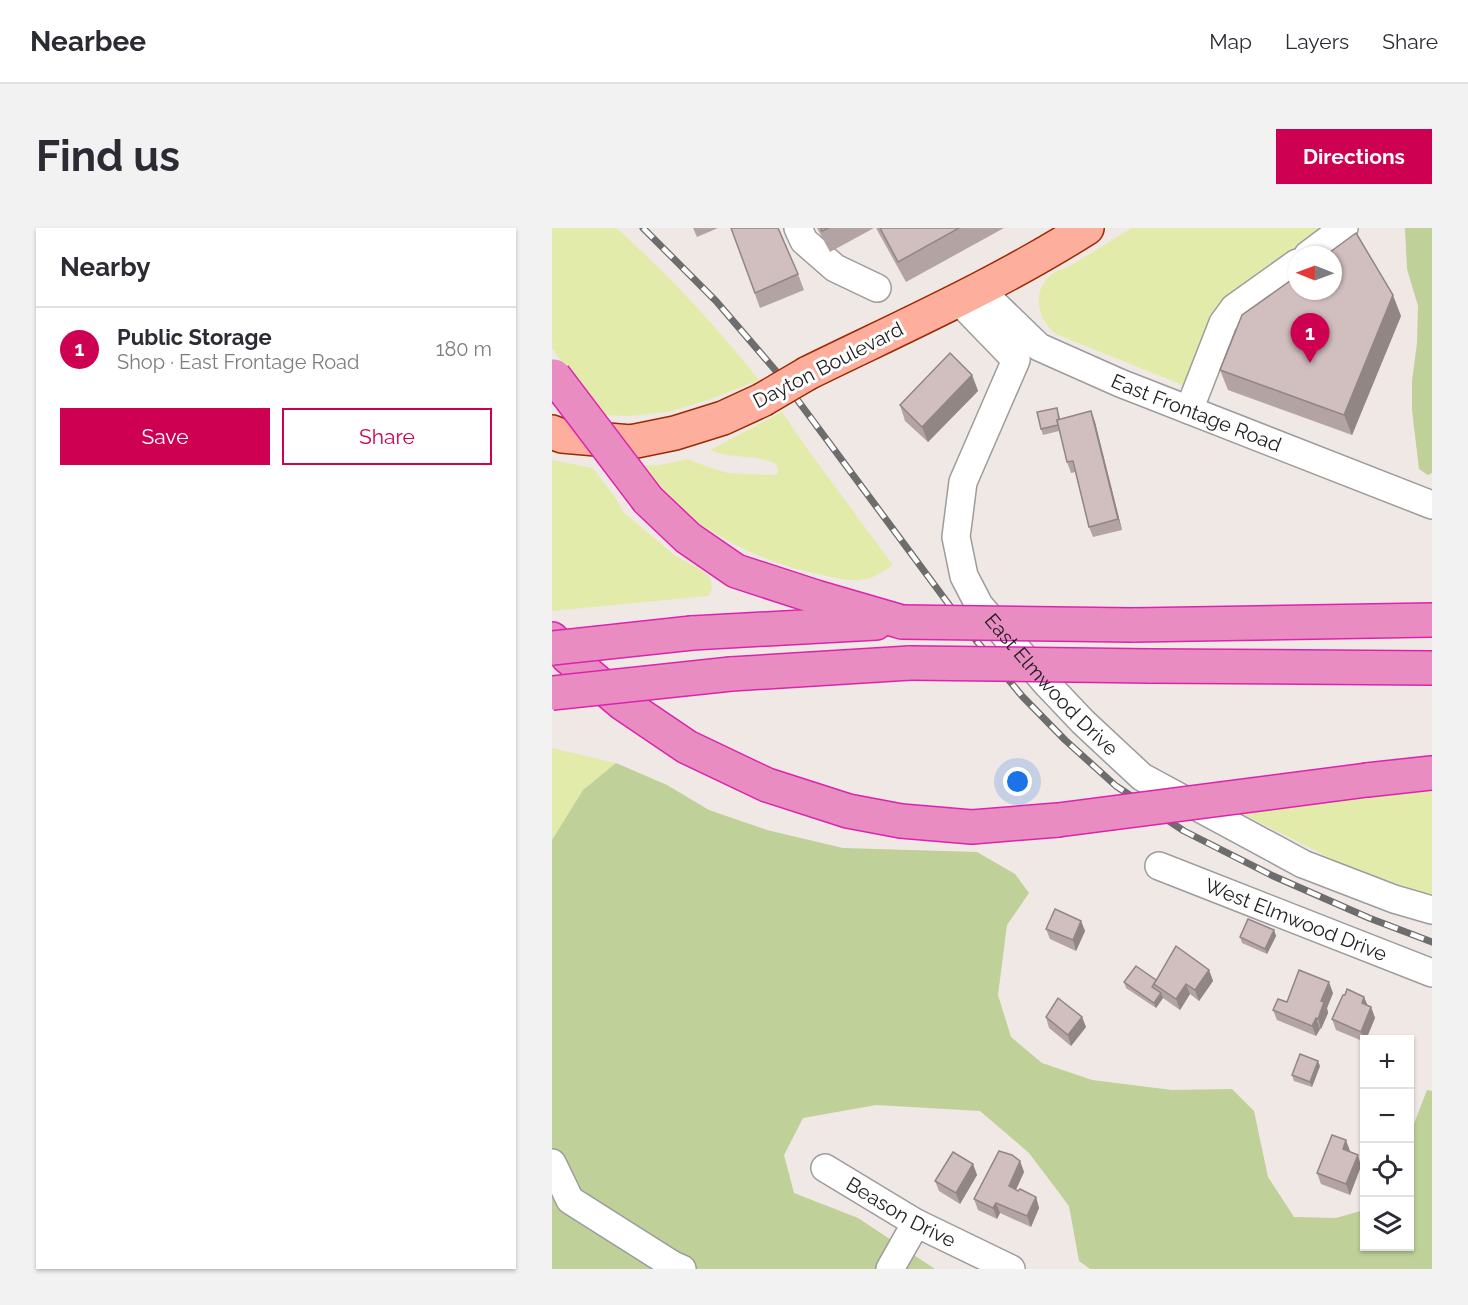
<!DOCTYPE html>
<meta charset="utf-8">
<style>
:root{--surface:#fff;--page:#f2f2f3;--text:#2b2b33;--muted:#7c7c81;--line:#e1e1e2;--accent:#ce0052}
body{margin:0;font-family:Raleway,sans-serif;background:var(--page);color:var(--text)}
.controls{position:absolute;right:18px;bottom:18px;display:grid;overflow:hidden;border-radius:0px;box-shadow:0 2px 4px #0004}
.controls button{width:54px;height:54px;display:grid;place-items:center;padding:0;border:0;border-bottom:2px solid var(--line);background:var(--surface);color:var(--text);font:30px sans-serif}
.compass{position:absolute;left:736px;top:18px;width:54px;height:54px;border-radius:50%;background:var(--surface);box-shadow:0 2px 4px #0004;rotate:271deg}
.you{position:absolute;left:466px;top:554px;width:21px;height:21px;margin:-15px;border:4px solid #fff;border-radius:50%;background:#1a73e8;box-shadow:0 0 0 9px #1a73e833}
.badge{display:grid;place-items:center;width:39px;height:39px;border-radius:50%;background:var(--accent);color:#fff;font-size:20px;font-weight:700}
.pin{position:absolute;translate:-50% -50px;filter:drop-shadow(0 2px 3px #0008)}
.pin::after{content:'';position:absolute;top:32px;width:21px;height:18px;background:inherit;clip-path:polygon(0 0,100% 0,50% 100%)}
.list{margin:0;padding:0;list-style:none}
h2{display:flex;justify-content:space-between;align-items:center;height:78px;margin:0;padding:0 24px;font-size:26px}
h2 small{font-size:20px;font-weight:400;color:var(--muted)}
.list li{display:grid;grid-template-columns:39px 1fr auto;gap:18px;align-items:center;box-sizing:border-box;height:84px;padding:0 24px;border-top:2px solid var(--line)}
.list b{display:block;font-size:22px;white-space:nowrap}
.list p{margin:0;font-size:20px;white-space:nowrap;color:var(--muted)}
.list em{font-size:20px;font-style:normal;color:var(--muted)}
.actions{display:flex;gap:12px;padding:18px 24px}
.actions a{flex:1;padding:14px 0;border:2px solid var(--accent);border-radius:0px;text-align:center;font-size:21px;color:var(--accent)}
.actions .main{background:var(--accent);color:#fff}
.icon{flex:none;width:33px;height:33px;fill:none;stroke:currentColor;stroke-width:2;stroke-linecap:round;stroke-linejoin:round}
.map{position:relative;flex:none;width:880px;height:1041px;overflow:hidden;border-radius:0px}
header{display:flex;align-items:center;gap:36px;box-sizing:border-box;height:84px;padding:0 30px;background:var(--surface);border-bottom:2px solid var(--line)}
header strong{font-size:28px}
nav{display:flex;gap:33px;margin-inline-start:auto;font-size:21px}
.intro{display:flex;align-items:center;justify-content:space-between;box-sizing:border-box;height:144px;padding:0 36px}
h1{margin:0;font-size:42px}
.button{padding:15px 27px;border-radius:0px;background:var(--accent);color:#fff;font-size:21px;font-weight:700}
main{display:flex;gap:36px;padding:0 36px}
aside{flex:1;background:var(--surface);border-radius:0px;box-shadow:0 2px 4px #0004}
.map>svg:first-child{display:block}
.grass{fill:#e3ebaa}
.forest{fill:#bfd099}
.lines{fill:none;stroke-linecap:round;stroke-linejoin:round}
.minor-casing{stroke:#9c9c9c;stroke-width:30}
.major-casing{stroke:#9a2a00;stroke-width:36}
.highway-casing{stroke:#dd23ad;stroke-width:36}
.minor{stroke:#fff;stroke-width:27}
.major{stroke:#fdae9d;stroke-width:33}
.highway{stroke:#e88cc2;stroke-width:33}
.rail-casing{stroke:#6d6d6d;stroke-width:7}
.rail{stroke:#fff;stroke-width:4.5;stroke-dasharray:14;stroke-linecap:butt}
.major-bridge-casing{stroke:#9a2a00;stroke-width:36;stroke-linecap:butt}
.highway-bridge-casing{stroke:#dd23ad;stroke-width:36;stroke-linecap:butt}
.major-bridge{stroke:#fdae9d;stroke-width:33}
.highway-bridge{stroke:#e88cc2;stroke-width:33}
.wall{fill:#b3a4a3}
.shaded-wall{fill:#928685}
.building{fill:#d0bfbe;stroke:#928685;stroke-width:1.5}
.labels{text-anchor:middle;stroke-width:6;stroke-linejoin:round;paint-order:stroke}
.street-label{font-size:20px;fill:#1f1f1f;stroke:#fff}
</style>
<header>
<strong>Nearbee</strong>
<nav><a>Map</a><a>Layers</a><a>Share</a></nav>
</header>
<div class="intro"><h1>Find us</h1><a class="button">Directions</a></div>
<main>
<aside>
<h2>Nearby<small></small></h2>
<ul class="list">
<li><span class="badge">1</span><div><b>Public Storage</b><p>Shop · East Frontage Road</p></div><em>180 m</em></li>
</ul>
<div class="actions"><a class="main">Save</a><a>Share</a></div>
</aside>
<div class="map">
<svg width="880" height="1041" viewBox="0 0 880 1041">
<rect width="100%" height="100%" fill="#f0e8e5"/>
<g class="grass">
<path d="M 0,0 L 64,0 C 116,46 164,98 207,152 L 156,172 L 116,184 L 77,188 L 42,187 C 25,166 16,141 0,120 Z"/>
<path d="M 580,0 L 776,0 L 718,41 L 633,158 L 504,106 C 478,86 481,47 516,39 Z"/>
<path d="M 230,184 L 256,222 L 341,337 C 330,344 321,351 308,352 C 297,353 286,350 275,348 C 230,340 187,322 148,296 C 123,280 103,259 82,238 L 108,237 L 135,231 L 156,239 L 176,245 L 224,247 L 226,243 L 224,236 C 204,225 179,232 158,222 Z"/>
<path d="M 0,232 L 41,240 L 65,272 L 71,284 L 121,326 L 149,342 L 158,349 L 160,361 L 156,368 L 0,383 Z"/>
<path d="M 0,520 L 64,535 L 31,562 L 0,612 Z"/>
<path d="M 880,563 L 880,667 L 798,640 L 691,586 L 816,569 Z"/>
</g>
<g class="forest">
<path d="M 853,0 L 880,0 L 880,245 L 876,247 L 867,241 L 860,182 L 860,153 L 865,115 L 866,78 L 855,41 Z"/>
<path d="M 64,535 L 115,557 L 157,582 L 215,602 L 291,620 L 425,624 L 463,646 L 477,665 L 455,697 L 446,767 L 459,809 L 490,835 L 540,852 L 620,862 L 680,861 L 702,883 L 716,949 L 742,989 L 784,990 L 812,982 L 812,1018 L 858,1018 L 858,906 L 875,862 L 880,863 L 880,1041 L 538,1041 L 527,1033 L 517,978 L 477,925 L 428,883 L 324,877 L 251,890 L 232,927 L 242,965 L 306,990 L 383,1041 L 0,1041 L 0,612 L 31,562 Z"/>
</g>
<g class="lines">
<g class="minor-casing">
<g id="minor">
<path d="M 246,0 L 252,13 L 283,40 L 325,60"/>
<path d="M 756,27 L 792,0"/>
<path id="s1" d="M 427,61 L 487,119 L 568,155 L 880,277"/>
<path id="s2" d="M 406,72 L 464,132 L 411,254 L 404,309 L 412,348 L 427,377 L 494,455 L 531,494 L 590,549 L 751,636 L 842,671 L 880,682"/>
<path d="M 637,182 L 671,95 L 682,80 L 745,35"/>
<path id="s3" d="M 607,638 L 880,745"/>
<path d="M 0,935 L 18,972 L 119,1036 L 130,1041"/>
<path id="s4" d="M 273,940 L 364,995 L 459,1041"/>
<path d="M 338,1041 L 364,995"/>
</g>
</g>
<g class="major-casing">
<g id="major">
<path d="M 256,145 C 350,99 447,56 535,0"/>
<path d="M 0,204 L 10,208 L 79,214 L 123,205 L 171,190 L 210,172"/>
</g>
</g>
<g class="highway-casing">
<g id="highway">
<path d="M 96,272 L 136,310 L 184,343 L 264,369 L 350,394"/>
<path d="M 581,397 L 880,392"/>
<path d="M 140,405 L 324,395"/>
<path d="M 0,411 L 16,429 L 70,475 L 135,519 L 215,557 L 296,583 L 349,593 L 420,599 L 506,592"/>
<path d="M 597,438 L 880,440"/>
<path d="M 179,446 L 358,435"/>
<path d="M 815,552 L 880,545"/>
</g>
</g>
<use href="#minor" class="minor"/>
<use href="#major" class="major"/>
<use href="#highway" class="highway"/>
<g class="rail-casing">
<path id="rail" d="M 91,0 L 164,73 L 224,143 L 418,405 L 470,468 L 513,512 L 564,558 L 632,603 L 719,647 L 817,690 L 880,714"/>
</g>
<use href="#rail" class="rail"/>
<g class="major-bridge-casing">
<path id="major-bridge" d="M 210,172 L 256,145"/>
</g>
<g class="highway-bridge-casing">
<g id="highway-bridge">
<path d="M 2,148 L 96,272"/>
<path d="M 350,394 L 581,397"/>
<path d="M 0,420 L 140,405"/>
<path d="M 358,435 L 597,438"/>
<path d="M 0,465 L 179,446"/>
<path d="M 506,592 L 815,552"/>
</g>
</g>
<use href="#major-bridge" class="major-bridge"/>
<use href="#highway-bridge" class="highway-bridge"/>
</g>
<g class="wall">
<path d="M 141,0 L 166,0 L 145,9 Z"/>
<path d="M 179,0 L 246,46 L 252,62 L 208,80 Z"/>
<path d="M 265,0 L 322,0 L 278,24 Z"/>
<path d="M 324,0 L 452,0 L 354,54 Z"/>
<path d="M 849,88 L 800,207 L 676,162 L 668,142 Z"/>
<path d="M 420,147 L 426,163 L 376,214 L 353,193 L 348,177 Z"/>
<path d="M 539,183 L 543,194 L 570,302 L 541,309 L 537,299 L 523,244 L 519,245 L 515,234 L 507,203 L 491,207 L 489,201 L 507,185 L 508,191 Z"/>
<path d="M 529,693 L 533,703 L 524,723 L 498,711 L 494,701 Z"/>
<path d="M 722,702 L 724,708 L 715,726 L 690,715 L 688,709 Z"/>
<path d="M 657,742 L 661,753 L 647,773 L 638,766 L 628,782 L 611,770 L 604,780 L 574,760 L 572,754 L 604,752 Z"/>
<path d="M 781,765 L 775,780 L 776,785 L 769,801 L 768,801 L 764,808 L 725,792 L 721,782 L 735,774 Z"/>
<path d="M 812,769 L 816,778 L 819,779 L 823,790 L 813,812 L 813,814 L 784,802 L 780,791 Z"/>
<path d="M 494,789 L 530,789 L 534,799 L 519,818 L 497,800 Z"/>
<path d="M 768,838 L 760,859 L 742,853 L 740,847 Z"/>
<path d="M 798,923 L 798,924 L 809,938 L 798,967 L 769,956 L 765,945 Z"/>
<path d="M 468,933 L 472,944 L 464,962 L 484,969 L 487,980 L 479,999 L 448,985 L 445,991 L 426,982 L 422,971 Z"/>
<path d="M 421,936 L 425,947 L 408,976 L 387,963 L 383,953 Z"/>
</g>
<g class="shaded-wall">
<path d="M 841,67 L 849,88 L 800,207 L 792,187 Z"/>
<path d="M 420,147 L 426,163 L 376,214 L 370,199 Z"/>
<path d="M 539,183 L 543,194 L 570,302 L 566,291 Z"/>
<path d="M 529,693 L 533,703 L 524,723 L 521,712 Z"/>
<path d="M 722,702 L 724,708 L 715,726 L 713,721 Z"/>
<path d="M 657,742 L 661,753 L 647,773 L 643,762 Z"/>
<path d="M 777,754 L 781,765 L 775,780 L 776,785 L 769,801 L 766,791 L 769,773 Z"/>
<path d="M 634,756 L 638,766 L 628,782 L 624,771 Z"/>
<path d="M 609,765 L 611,770 L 604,780 L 602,775 Z"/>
<path d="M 812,769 L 816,779 L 810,775 Z"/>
<path d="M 819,779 L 823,790 L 814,812 L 813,812 L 813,814 L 809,804 Z"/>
<path d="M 530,789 L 534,799 L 519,818 L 516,807 Z"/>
<path d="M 764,790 L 768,801 L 764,808 L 760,798 Z"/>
<path d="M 766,833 L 768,838 L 760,859 L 758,854 Z"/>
<path d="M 794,912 L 798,923 L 795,932 L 791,921 Z"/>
<path d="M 806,927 L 809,938 L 798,967 L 794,956 Z"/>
<path d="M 468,933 L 472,944 L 461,968 L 457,958 Z"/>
<path d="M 421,936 L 425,947 L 408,976 L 404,965 Z"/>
<path d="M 484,969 L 487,980 L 479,999 L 475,988 Z"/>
<path d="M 444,975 L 448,985 L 445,991 L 441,980 Z"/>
</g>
<g class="building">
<path d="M 179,0 L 226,0 L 246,46 L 203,65 Z"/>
<path d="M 269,0 L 277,0 L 270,3 Z"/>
<path d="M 328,0 L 407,0 L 346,34 Z"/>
<path d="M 804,5 L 841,67 L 792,187 L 668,142 L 690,87 L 745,48 L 745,63 L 781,63 L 781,27 L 774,27 Z"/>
<path d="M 398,125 L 420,147 L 370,199 L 348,177 Z"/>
<path d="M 505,180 L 507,191 L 505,192 L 506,197 L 489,201 L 485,184 Z"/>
<path d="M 539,183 L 566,291 L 537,299 L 521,233 L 515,234 L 505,192 Z"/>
<path d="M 503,681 L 529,693 L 521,712 L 494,701 Z"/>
<path d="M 696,691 L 722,702 L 713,721 L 688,709 Z"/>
<path d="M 624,718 L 657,742 L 643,762 L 634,756 L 624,771 L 602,756 Z"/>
<path d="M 584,738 L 604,752 L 600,759 L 609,765 L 602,775 L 572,754 Z"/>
<path d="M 747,742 L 777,754 L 769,773 L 772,774 L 766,791 L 764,790 L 760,798 L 721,782 L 726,771 L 735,774 Z"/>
<path d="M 795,761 L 812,769 L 810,775 L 819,779 L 809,804 L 780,791 L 791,767 L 793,767 Z"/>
<path d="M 506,770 L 530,789 L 516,807 L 494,789 Z"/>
<path d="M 748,826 L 766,833 L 758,854 L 740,847 Z"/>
<path d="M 780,907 L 794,912 L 791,921 L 806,927 L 794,956 L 765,945 Z"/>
<path d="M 447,923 L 460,927 L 468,933 L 457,958 L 466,963 L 468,961 L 484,969 L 475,988 L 444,975 L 441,980 L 422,971 Z"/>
<path d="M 401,924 L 421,936 L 404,965 L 383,953 Z"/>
</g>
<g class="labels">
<g class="street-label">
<text transform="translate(276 137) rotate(-27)" y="7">Dayton Boulevard</text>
<text dy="7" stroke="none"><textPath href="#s1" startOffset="254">East Frontage Road</textPath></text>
<text dy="7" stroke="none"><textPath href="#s2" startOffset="452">East Elmwood Drive</textPath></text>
<text dy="7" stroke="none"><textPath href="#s3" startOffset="147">West Elmwood Drive</textPath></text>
<text dy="7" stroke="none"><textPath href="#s4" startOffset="88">Beason Drive</textPath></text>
</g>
</g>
</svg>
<div class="controls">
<button>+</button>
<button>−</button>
<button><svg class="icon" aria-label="locate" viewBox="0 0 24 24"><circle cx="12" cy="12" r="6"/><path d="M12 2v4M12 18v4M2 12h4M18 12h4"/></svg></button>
<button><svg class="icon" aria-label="layers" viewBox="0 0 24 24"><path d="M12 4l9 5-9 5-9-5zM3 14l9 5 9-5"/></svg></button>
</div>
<svg class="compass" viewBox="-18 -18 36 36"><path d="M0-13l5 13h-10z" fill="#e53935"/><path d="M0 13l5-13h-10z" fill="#7c7c81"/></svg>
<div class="you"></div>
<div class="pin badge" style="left:758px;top:135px">1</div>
</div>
</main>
